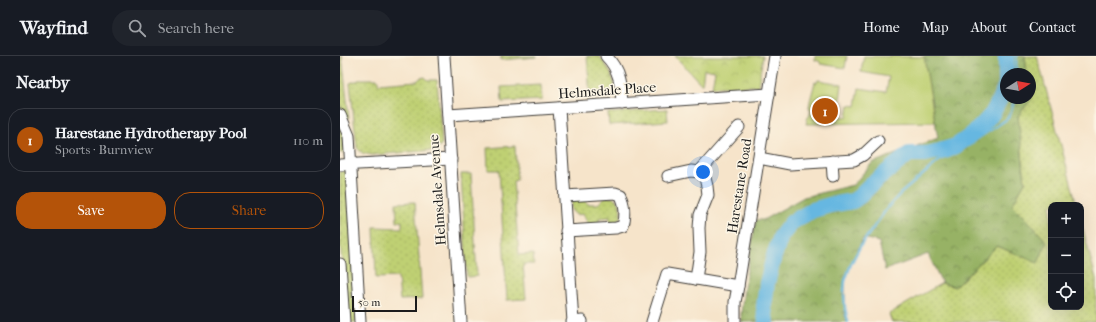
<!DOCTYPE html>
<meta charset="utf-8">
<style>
:root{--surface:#171b24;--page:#20242c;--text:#f1f3f6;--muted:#9ea1a6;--line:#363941;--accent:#b45309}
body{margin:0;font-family:"IM FELL French Canon",serif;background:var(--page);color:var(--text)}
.controls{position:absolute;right:12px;bottom:12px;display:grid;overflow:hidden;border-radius:8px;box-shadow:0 4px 16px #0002}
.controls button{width:36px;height:36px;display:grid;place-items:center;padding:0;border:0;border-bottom:1px solid var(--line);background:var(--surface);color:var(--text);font:20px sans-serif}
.compass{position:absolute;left:660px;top:12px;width:36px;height:36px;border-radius:50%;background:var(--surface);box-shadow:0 4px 16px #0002;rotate:79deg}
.scale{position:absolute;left:12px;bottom:10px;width:65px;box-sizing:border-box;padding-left:4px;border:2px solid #1c1c1c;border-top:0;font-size:11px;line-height:14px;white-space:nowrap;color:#1c1c1c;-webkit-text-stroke:3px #fcf5e5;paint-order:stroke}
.you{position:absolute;left:363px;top:116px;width:14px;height:14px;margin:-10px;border:3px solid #fff;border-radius:50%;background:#1a73e8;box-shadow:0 0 0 6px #1a73e833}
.badge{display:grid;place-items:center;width:26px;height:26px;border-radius:50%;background:var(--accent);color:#fff;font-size:13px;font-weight:700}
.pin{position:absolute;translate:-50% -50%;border:2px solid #fff;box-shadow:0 1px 4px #0006}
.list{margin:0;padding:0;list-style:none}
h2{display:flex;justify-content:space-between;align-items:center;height:52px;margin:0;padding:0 16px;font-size:17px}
h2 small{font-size:13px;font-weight:400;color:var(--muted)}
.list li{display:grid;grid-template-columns:26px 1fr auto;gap:12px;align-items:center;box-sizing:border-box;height:64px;margin:0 8px 8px;padding:0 8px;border:1px solid var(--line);border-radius:16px}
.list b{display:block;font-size:15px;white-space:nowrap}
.list p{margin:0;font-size:13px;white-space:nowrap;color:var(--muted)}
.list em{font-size:13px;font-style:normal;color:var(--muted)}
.actions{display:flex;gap:8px;padding:12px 16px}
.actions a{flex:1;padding:9px 0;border:1px solid var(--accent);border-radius:16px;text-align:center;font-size:14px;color:var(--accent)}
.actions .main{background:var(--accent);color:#fff}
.icon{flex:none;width:22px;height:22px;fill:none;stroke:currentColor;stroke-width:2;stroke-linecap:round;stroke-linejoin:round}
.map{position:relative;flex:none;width:756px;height:266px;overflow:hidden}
header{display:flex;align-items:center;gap:24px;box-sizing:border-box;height:56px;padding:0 20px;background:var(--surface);border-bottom:1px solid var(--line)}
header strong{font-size:19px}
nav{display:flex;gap:22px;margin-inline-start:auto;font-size:14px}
.search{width:280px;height:36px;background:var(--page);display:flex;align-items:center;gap:10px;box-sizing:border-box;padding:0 14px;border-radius:22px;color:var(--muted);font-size:15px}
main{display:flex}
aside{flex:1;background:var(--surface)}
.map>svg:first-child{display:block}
.grass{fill:url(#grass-dots);stroke:#6e7648}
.forest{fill:url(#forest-crowns);stroke:#5a6740}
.park{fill:url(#park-crowns);stroke:#6e7648}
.garden{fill:#bfd073;stroke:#6e7648}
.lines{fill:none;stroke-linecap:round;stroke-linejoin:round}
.stream{stroke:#66b7e1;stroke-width:2.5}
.river{stroke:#66b7e1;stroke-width:16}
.minor-casing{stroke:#3d3a36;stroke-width:13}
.minor{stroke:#fff;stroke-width:11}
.labels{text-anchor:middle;stroke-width:3;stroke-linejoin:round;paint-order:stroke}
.street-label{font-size:14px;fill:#1c1c1c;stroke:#fcf5e5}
</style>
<header>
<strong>Wayfind</strong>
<div class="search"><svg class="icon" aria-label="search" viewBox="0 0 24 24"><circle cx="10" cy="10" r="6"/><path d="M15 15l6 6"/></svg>Search here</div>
<nav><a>Home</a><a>Map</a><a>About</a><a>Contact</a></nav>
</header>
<main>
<aside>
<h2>Nearby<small></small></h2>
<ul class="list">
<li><span class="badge">1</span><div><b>Harestane Hydrotherapy Pool</b><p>Sports · Burnview</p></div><em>110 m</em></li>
</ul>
<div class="actions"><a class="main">Save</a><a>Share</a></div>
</aside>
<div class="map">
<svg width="756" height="266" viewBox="0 0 756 266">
<defs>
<pattern id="grass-dots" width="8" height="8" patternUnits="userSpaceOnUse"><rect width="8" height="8" fill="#bfd073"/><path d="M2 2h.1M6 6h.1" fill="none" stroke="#a4b263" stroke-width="1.8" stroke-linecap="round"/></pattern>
<pattern id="forest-crowns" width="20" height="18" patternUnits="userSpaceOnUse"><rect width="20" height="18" fill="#97b265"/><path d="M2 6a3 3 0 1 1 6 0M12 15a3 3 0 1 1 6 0" fill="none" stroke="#7a9052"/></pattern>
<pattern id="park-crowns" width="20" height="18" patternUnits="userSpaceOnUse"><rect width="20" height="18" fill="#bfd073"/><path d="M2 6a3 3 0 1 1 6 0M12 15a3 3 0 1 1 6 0" fill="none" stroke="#a4b263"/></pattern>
</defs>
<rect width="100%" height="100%" fill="#fcf5e5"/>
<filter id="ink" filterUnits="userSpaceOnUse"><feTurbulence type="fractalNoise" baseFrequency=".025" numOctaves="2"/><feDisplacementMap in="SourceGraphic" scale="8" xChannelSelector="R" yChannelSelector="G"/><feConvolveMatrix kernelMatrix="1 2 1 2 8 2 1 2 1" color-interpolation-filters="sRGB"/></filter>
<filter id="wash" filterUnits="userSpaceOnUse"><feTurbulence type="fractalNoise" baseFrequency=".012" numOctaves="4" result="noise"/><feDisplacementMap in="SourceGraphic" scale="16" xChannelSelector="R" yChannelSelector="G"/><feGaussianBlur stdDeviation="0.9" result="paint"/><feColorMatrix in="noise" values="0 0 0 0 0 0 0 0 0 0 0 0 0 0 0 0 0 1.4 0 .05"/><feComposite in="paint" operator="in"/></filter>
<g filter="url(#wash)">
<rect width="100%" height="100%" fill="#f6e4ca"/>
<g class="grass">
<path d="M 0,0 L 2,0 L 9,62 L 6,62 L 0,50 Z"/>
<path d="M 161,0 L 197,0 L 197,1 L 161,4 Z"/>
<path d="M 247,0 L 259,0 C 267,10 273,19 275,32 L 267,40 L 250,41 Z"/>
<path d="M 685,0 L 697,0 L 737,149 L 711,149 L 711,251 L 741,251 L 741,166 L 756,223 L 756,266 L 552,266 L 549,258 L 602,227 L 615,231 L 657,190 L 698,206 L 685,161 L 671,149 L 685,126 L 678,60 L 692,42 L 690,33 L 690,18 L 687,18 Z"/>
<path d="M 85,21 L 88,24 L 97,24 L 102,88 L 95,94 L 32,99 L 22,97 L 17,92 L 10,27 L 22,23 L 38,23 L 38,28 L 77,25 L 80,22 Z"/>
<path d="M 201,29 L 202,44 L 162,46 L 161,31 Z"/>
<path d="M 327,53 L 328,65 L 269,69 L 268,57 Z"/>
<path d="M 0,64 L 5,75 L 5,97 L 0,97 Z"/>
<path d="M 175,90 L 177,124 L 173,125 L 179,199 L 193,198 L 194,208 L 183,208 L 186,243 L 167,244 L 159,114 L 148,114 L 147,92 Z"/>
<path d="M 0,115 L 5,115 L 8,117 L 17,266 L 6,266 L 0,181 Z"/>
<path d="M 121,118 L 131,118 L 137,220 L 127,221 Z"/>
<path d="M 265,141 C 281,141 280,148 281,161 L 275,168 L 270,168 L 270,161 L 259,162 L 259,169 L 249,170 L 243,158 L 236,159 L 231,154 L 231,146 L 236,143 L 242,142 L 248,148 L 258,148 Z"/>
<path d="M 75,146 L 82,243 L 60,244 L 58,221 L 36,222 L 34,171 L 62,172 L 62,165 L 57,166 L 56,147 Z"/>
</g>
<path class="forest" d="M 584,0 L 685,0 L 687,18 L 666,18 L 666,42 L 690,42 L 690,33 L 692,42 L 678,60 L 685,126 L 672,149 L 685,161 L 707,186 L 698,207 L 657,190 L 615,231 L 602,227 L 588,198 L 545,214 L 539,186 L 523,182 L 505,222 L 505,259 L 508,266 L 402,266 L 401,259 L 404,232 L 416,164 L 423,164 L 464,141 L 513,129 L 532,107 L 598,82 Z"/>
<path class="park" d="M 335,0 L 423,0 L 418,30 L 372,31 L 375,15 L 364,13 L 362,29 Z"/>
<g class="garden">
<path d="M 475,0 L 507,0 L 505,12 L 481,8 L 479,5 L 475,4 Z"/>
<path d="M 524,0 L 584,1 L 595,66 L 466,68 L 468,61 L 470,59 L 471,54 L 469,51 C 470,42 473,35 475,26 L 477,27 L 478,24 L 502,28 L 500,45 L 481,42 L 478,62 L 497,65 L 498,60 L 507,61 L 509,49 L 516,50 L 519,32 L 546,36 L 549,21 L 521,16 Z"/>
</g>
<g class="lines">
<g class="stream">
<path d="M 676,0 L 676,18"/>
<path d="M 508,266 L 505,252 L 504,236 L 505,225 L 511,208 L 521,189 L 548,151 L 560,138 L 600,104 L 613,99 L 667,63 L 670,58 L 675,42"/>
</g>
<path class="river" d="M 426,266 L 424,251 L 427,227 L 434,200 L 441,180 L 452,166 L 473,154 L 490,149 L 513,145 L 520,140 L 532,128 L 569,98 L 585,98 L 600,95 L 616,90 L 630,80 L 641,70 L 652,58 L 659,45 L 666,28 L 666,0"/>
</g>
</g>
<g filter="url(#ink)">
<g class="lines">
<g class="minor-casing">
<g id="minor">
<path d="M 104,0 L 121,266"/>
<path d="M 266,0 C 280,14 281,29 282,48"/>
<path d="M 219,52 L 233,266 L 232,266"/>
<path d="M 0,59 L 9,80 L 20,266"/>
<path d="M 108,59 L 429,38"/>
<path d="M 419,102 L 450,108 L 514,104 L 523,99 L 538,85"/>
<path d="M 492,105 L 493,120"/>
<path d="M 0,109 L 111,103"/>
<path d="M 359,116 L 399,71"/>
<path d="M 328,120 L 351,115 L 359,116 L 365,122 L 367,130 L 368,139 L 360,159 L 359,172 L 360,196 L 356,223"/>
<path d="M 225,140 L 275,137 L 281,139 C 285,148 286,160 283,170 L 276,172 L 226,175"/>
<path d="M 0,208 L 4,266"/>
<path d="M 233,266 L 242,265 L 242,266"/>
<path d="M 312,266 L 327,218 L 398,230"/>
<path d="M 395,266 L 395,246 L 398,230 L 435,0"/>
</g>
</g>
<use href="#minor" class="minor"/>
</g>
</g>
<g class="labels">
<g class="street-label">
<text transform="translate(267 34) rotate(-4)" y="5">Helmsdale Place</text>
<text transform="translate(399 130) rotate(-81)" y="5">Harestane Road</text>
<text transform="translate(97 134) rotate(-94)" y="5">Helmsdale Avenue</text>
</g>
</g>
</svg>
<div class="controls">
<button>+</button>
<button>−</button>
<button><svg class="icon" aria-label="locate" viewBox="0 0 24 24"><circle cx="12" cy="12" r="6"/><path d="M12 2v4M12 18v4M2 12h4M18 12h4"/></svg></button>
</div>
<svg class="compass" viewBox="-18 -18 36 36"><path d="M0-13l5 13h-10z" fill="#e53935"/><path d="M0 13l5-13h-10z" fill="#9ea1a6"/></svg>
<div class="scale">50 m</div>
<div class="you"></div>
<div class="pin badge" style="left:485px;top:55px">1</div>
</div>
</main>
